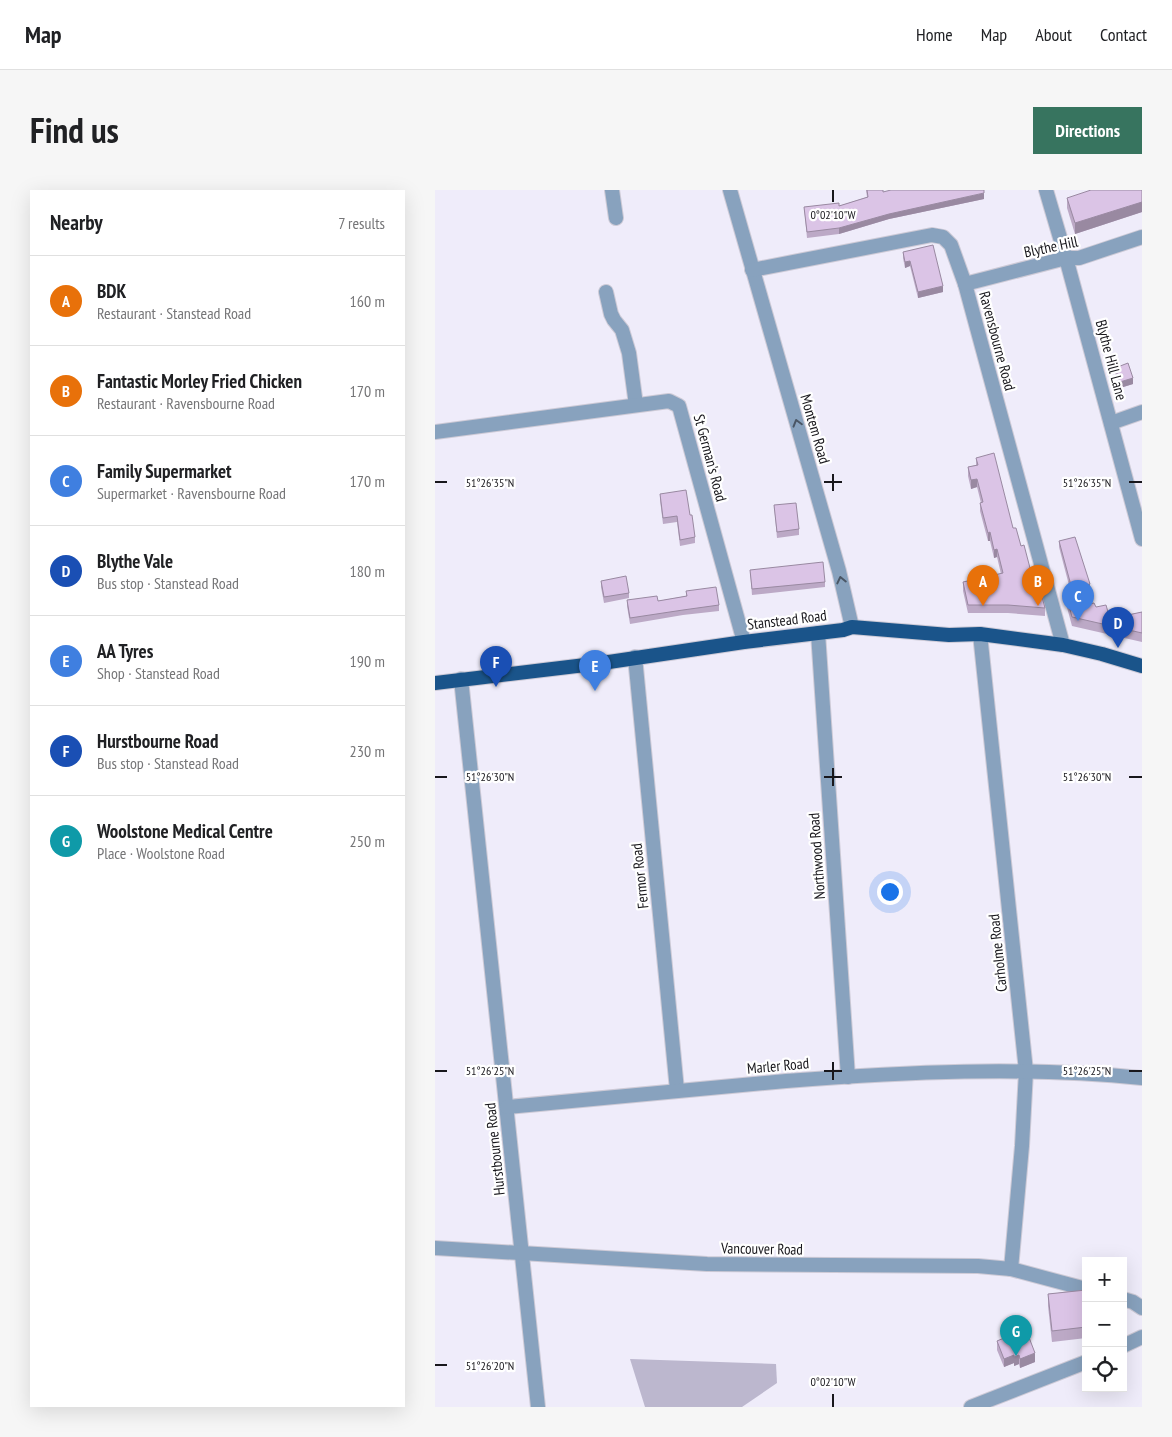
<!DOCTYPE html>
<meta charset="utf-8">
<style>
:root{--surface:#fff;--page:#f6f6f6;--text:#202124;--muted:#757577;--line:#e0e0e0;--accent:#37745f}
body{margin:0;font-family:"PT Sans Narrow",sans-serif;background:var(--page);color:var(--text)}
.controls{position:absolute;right:15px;bottom:15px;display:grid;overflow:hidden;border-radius:0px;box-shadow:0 5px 20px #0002}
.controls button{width:45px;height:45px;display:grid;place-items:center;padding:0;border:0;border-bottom:1px solid var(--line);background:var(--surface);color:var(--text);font:25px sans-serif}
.you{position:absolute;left:454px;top:701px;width:18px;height:18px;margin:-12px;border:4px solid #fff;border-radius:50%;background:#1a73e8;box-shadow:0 0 0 8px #1a73e833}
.badge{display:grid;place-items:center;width:32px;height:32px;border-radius:50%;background:var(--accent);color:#fff;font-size:16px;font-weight:700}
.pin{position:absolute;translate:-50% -41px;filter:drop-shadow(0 1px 2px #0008)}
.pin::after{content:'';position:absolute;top:26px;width:18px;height:15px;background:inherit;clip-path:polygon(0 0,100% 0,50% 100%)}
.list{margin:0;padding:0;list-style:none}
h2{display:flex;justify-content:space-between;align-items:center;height:65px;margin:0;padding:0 20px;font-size:21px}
h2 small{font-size:16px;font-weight:400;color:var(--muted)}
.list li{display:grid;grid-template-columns:32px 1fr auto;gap:15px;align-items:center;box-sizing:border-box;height:90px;padding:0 20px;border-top:1px solid var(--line)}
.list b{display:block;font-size:19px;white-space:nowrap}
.list p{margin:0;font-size:16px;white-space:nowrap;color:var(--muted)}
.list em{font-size:16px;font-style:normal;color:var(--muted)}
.icon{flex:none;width:28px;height:28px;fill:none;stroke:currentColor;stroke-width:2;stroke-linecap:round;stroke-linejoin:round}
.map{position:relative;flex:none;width:707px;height:1217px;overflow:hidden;border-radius:0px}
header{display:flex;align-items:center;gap:30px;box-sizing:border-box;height:70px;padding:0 25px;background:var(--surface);border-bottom:1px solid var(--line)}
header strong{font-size:24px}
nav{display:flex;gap:28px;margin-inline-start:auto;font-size:18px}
.intro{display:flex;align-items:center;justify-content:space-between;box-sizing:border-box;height:120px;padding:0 30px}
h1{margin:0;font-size:35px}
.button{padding:12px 22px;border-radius:0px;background:var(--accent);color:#fff;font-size:18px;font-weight:700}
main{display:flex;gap:30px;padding:0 30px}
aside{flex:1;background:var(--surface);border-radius:0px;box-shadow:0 5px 20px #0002}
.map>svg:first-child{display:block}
.green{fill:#bcb7ce}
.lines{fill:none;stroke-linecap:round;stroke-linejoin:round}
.minor-casing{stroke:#cdcad6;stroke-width:16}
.tertiary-casing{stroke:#cdcad6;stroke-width:16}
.trunk-casing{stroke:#cdcad6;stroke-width:16}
.minor{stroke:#88a2be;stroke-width:14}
.tertiary{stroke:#88a2be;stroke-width:14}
.trunk{stroke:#1a548a;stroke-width:14}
.wall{fill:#bca9c6}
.shaded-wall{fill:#9989a1}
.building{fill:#dbc4e6;stroke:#9989a1}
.oneway{stroke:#4a5665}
.ticks{fill:none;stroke:#18171c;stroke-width:2}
.labels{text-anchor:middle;stroke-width:4.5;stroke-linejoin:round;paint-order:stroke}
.street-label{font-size:15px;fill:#18171c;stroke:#fff}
.ticks-label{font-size:12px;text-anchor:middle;fill:#18171c;stroke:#fff;stroke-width:4.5;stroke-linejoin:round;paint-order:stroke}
</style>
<header>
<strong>Map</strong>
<nav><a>Home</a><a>Map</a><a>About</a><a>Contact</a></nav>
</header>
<div class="intro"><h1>Find us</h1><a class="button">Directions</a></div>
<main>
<aside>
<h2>Nearby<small>7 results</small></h2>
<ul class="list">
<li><span class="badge" style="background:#e8710a">A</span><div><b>BDK</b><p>Restaurant · Stanstead Road</p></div><em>160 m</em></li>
<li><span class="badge" style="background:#e8710a">B</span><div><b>Fantastic Morley Fried Chicken</b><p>Restaurant · Ravensbourne Road</p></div><em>170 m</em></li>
<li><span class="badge" style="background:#3f7fe0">C</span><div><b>Family Supermarket</b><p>Supermarket · Ravensbourne Road</p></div><em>170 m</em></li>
<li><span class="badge" style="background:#1a4fb4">D</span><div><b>Blythe Vale</b><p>Bus stop · Stanstead Road</p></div><em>180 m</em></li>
<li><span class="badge" style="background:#3f7fe0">E</span><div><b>AA Tyres</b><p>Shop · Stanstead Road</p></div><em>190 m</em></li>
<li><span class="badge" style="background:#1a4fb4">F</span><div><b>Hurstbourne Road</b><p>Bus stop · Stanstead Road</p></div><em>230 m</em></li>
<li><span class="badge" style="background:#0f9aa8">G</span><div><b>Woolstone Medical Centre</b><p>Place · Woolstone Road</p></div><em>250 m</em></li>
</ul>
</aside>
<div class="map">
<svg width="707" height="1217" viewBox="0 0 707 1217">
<rect width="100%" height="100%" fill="#efecfa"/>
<path class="green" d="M 195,1169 L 341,1174 L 342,1193 L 307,1217 L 210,1217 Z"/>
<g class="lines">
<g class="minor-casing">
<g id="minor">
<path d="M 177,0 L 181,28"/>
<path d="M 295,0 L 404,381 L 417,437"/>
<path d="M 611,0 L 631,68 L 707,349"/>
<path d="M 317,80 L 497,45 L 508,47 L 516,55 L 530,94 L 628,455"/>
<path d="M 530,94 L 631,68 L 644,68 L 707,47"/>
<path d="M 171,102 L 176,124 L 179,130 L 187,140 L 194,163 L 201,215"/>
<path d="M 676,233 L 707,222"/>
<path d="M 0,242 L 234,211 L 244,216 L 309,452"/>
<path d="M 383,443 L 413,887"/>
<path d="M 545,444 L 591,881 L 587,956 L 576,1079"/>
<path d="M 200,467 L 242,900"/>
<path d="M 26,489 L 103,1217"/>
<path d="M 72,917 C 165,908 258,899 351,891 C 470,882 589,876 707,888"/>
<path d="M 0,1058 L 272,1074 L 543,1076 L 576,1079 L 651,1099"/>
<path d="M 688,1109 L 698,1112 L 707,1118"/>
</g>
</g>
<g class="tertiary-casing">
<g id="tertiary">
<path d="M 688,1156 L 707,1147"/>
<path d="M 536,1217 L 651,1172"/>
</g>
</g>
<g class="trunk-casing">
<path id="trunk" d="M 0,493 L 167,473 L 309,452 L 408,440 L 417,437 L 514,445 L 545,444 L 628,455 L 667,464 L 707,476"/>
</g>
<use href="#minor" class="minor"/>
<use href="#tertiary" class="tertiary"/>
<use href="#trunk" class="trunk"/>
</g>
<g class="wall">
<path d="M 431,0 L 448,0 L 448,2 L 549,9 L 454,29 L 404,44 L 372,48 L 369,17 L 404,16 L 432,7 Z"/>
<path d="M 707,0 L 707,22 L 640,44 L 632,18 L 632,8 Z"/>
<path d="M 468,62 L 508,102 L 483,108 L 475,76 L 470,78 L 468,68 Z"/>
<path d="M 680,178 L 698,194 L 685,198 L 680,183 Z"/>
<path d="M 541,268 L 578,338 L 586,356 L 610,418 L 610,426 L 573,423 L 533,423 L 528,401 L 528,392 L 566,384 L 562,367 L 559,368 L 555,351 L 553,351 L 545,321 L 545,313 L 546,313 L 542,297 L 536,299 L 533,286 L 533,277 L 541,275 Z"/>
<path d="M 225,304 L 255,325 L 260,347 L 260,353 L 245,356 L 242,332 L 228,334 L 225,310 Z"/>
<path d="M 339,315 L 364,339 L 364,345 L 342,348 Z"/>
<path d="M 624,351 L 655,400 L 645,402 L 649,415 L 661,417 L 673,422 L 688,426 L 707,422 L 707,452 L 637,436 L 630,410 L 630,401 L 635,399 L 624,357 Z"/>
<path d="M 315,380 L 390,392 L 390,397 L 317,405 Z"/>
<path d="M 166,391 L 194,403 L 194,408 L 169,413 L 166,397 Z"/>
<path d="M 251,401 L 284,415 L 284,421 L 248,425 L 195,434 L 192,416 L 192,410 L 223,411 L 251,406 Z"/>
<path d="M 651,1100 L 651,1148 L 617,1152 L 613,1116 L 613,1104 Z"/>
<path d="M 575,1143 L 600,1172 L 585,1178 L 584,1174 L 579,1176 L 579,1173 L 569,1177 L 562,1160 L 562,1151 L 575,1146 Z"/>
</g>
<g class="shaded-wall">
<path d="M 549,3 L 549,9 L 454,29 L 404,44 L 404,38 L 454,24 Z"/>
<path d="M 707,12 L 707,22 L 640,44 L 640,33 Z"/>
<path d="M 475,71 L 475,76 L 470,78 L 470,72 Z"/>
<path d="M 508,96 L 508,102 L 483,108 L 483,102 Z"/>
<path d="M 698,188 L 698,194 L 685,198 L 685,192 Z"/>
<path d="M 542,289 L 542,297 L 536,299 L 536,290 Z"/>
<path d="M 555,342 L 555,351 L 553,351 L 553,343 Z"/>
<path d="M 562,359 L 562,367 L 559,368 L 559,360 Z"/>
<path d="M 655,394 L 655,400 L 637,405 L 637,399 Z"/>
<path d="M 600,1163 L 600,1172 L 585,1178 L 585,1169 Z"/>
<path d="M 579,1165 L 579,1173 L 569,1177 L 569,1169 Z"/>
<path d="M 584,1165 L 584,1174 L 579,1176 L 579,1167 Z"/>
</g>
<g class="building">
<path d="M 432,0 L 448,0 L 448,2 L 456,0 L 549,0 L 549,3 L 454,24 L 404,38 L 372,42 L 369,17 L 404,13 L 404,16 L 433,7 Z"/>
<path d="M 656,0 L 707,0 L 707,12 L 640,33 L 632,8 Z"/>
<path d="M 498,55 L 508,96 L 483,102 L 475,71 L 470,72 L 468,62 Z"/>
<path d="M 693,173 L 698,188 L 685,192 L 680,178 Z"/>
<path d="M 559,263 L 578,338 L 581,338 L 586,356 L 589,355 L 595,378 L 599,377 L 610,418 L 573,415 L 533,415 L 528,392 L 568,383 L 562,359 L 559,360 L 555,342 L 553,343 L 545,313 L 548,312 L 542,289 L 536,290 L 533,277 L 543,275 L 541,268 Z"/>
<path d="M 251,300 L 255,325 L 257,325 L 260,347 L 245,350 L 242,326 L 228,328 L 225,304 Z"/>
<path d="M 361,313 L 364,339 L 342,342 L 339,315 Z"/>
<path d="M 640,347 L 655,394 L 637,399 L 624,351 Z"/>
<path d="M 388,372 L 390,392 L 317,399 L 315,380 Z"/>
<path d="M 191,386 L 194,403 L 169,407 L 166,391 Z"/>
<path d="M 281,397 L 284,415 L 248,420 L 195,428 L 192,410 L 222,406 L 223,411 L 252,406 L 251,401 Z"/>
<path d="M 644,397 L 649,415 L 659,413 L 661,417 L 671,415 L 673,422 L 686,420 L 688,426 L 707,422 L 707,443 L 637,427 L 630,401 Z"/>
<path d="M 651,1100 L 651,1137 L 617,1141 L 613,1104 Z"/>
<path d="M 590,1137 L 600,1163 L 585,1169 L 584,1165 L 579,1167 L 579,1165 L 569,1169 L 562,1151 L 576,1145 L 575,1143 Z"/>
</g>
<defs><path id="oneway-chevron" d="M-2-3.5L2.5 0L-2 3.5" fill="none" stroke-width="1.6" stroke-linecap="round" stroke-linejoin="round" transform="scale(1.25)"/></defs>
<g class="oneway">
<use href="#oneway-chevron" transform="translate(362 233) rotate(-106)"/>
<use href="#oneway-chevron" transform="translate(406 390) rotate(-103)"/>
</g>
<path class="ticks" d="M 398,0 L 398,12M 398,284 L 398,301M 0,292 L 12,292M 389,292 L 407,292M 694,292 L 707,292M 398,578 L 398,596M 0,587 L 12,587M 389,587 L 407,587M 694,587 L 707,587M 398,872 L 398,890M 0,881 L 12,881M 389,881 L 407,881M 694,881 L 707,881M 0,1175 L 12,1175M 398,1204 L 398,1217"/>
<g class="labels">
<g class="street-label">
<text transform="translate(616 57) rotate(-12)" y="5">Blythe Hill</text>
<text transform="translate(562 151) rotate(75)" y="5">Ravensbourne Road</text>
<text transform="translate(676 170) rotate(75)" y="5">Blythe Hill Lane</text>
<text transform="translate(380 239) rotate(74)" y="5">Montem Road</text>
<text transform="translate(275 268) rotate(75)" y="5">St German's Road</text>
<text transform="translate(352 430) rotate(-7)" y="5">Stanstead Road</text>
<text transform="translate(382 666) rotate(-94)" y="5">Northwood Road</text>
<text transform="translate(205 686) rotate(-96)" y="5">Fermor Road</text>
<text transform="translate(563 763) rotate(-96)" y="5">Carholme Road</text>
<text transform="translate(343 876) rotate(-5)" y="5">Marler Road</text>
<text transform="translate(60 959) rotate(-96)" y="5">Hurstbourne Road</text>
<text transform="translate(327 1059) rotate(1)" y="5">Vancouver Road</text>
</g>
</g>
<g class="ticks-label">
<text x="398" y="29">0°02'10"W</text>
<text x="55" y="297">51°26'35"N</text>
<text x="652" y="297">51°26'35"N</text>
<text x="55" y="591">51°26'30"N</text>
<text x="652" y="591">51°26'30"N</text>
<text x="55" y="885">51°26'25"N</text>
<text x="652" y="885">51°26'25"N</text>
<text x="55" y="1180">51°26'20"N</text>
<text x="398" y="1196">0°02'10"W</text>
</g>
</svg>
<div class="controls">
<button>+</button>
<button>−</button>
<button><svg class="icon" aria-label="locate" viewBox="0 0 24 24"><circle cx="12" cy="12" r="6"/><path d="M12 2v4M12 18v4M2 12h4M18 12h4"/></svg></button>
</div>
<div class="you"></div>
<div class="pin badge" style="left:548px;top:416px;background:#e8710a">A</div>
<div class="pin badge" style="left:603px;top:416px;background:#e8710a">B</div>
<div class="pin badge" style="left:643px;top:431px;background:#3f7fe0">C</div>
<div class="pin badge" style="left:683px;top:458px;background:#1a4fb4">D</div>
<div class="pin badge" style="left:160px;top:501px;background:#3f7fe0">E</div>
<div class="pin badge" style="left:61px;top:497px;background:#1a4fb4">F</div>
<div class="pin badge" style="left:581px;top:1166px;background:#0f9aa8">G</div>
</div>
</main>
